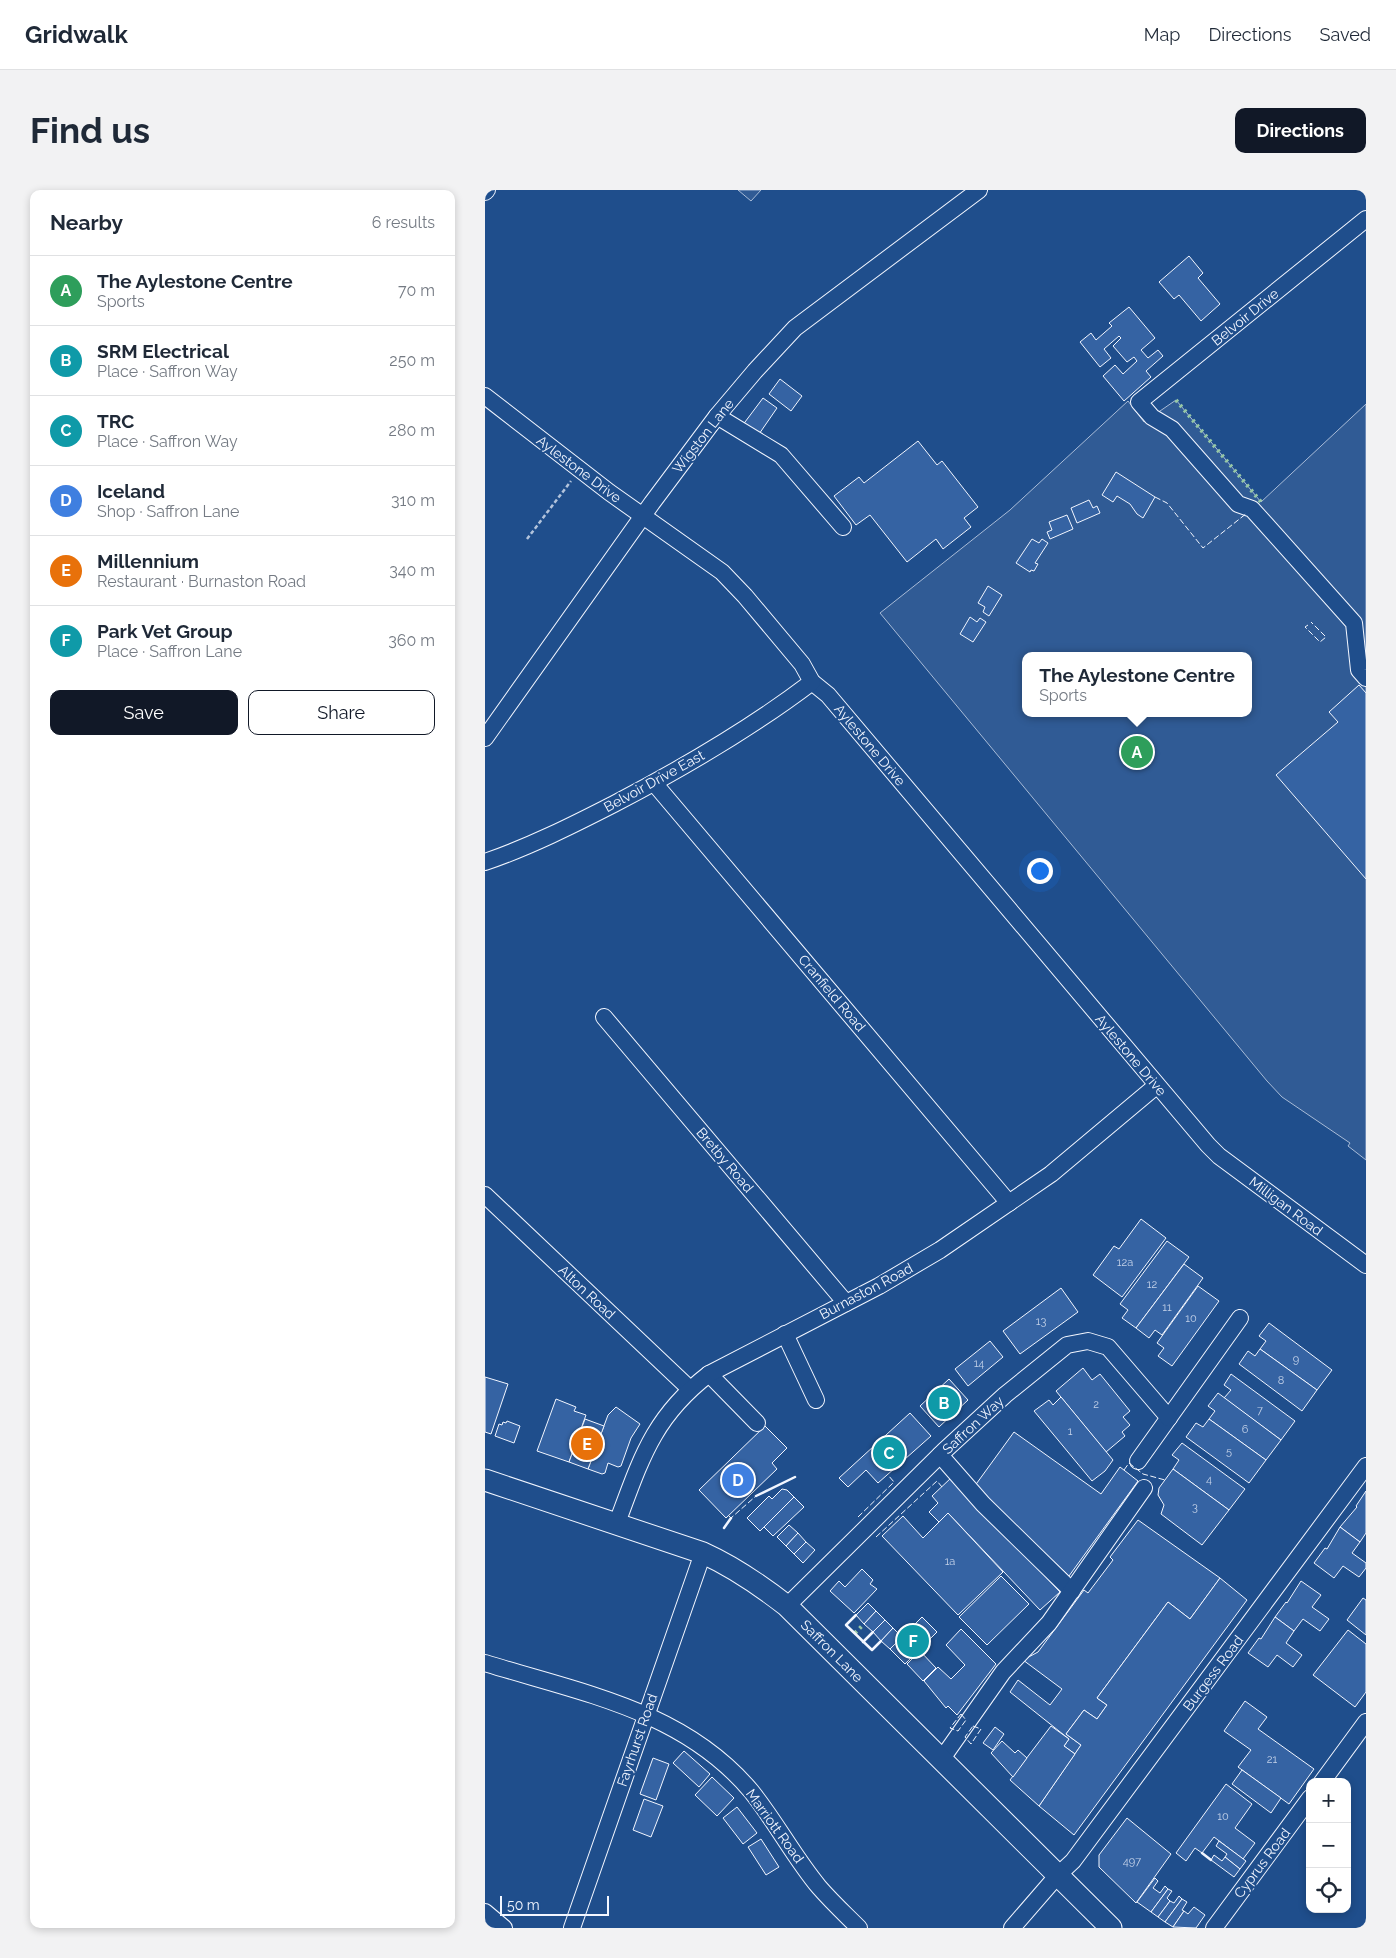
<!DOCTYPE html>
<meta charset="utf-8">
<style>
:root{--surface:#fff;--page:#f2f2f3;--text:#1f2937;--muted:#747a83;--line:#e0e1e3;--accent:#111827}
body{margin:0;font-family:Raleway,sans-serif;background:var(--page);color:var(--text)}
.controls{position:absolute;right:15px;bottom:15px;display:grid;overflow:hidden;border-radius:10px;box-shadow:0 2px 8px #0003}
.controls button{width:45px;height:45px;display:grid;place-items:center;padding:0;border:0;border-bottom:1px solid var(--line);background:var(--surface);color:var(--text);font:25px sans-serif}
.scale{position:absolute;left:15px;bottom:12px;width:109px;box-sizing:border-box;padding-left:5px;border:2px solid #f2f6ff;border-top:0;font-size:14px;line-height:18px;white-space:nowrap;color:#f2f6ff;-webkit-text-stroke:4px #1f4e8c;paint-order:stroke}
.you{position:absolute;left:554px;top:680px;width:18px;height:18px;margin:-12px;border:4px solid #fff;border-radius:50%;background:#1a73e8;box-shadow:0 0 0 8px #1a73e833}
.badge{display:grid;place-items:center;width:32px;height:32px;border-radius:50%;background:var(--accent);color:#fff;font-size:16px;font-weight:700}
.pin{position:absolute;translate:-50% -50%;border:2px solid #fff;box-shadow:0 1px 5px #0006}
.popup{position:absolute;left:537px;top:462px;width:230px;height:65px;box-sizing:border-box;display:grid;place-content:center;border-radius:10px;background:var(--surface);filter:drop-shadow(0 1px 4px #0005);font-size:16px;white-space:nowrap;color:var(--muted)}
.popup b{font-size:19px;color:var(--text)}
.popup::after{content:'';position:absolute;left:50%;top:100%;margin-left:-10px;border:10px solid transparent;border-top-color:var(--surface)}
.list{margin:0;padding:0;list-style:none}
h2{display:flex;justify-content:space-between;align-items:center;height:65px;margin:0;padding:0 20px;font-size:21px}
h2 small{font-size:16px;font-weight:400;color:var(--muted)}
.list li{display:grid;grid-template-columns:32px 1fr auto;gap:15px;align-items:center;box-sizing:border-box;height:70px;padding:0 20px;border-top:1px solid var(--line)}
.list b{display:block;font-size:19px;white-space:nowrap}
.list p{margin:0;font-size:16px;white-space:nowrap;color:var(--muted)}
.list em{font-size:16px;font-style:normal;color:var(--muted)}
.actions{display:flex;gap:10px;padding:15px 20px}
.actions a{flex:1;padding:11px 0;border:1px solid var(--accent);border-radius:10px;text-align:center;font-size:18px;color:var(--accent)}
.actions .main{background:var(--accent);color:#fff}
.icon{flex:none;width:28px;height:28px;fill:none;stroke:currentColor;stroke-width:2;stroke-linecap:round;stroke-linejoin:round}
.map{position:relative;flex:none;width:881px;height:1738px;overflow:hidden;border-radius:10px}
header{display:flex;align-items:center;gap:30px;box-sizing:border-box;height:70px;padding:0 25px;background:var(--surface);border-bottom:1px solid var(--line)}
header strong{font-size:24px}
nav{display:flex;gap:28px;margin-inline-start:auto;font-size:18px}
.intro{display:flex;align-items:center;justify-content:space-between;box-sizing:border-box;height:120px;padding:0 30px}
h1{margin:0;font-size:35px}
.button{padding:12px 22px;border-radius:10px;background:var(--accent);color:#fff;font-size:18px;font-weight:700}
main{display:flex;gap:30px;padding:0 30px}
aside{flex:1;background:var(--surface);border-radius:10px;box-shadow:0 2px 8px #0003}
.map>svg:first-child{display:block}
.green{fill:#305b95;stroke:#a8bbd7;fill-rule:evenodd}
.building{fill:#3563a3;stroke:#f2f6ff}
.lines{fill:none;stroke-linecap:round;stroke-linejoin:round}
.minor-casing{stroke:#f2f6ff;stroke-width:18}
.major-casing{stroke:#f2f6ff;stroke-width:23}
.path{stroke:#b3c4dc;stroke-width:2.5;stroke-dasharray:4 2.5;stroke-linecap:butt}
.minor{stroke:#1f4e8c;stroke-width:16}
.major{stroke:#1f4e8c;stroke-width:21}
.hedge{stroke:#97c8a6;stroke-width:4;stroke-dasharray:2.5 4;stroke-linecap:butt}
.fence{stroke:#f2f6ff;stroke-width:1;stroke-dasharray:6 2.5;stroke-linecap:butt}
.wall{stroke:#f2f6ff;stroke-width:2.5}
.labels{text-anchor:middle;stroke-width:4;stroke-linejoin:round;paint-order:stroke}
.number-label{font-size:11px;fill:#c3d1e8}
.street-label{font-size:14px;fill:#f2f6ff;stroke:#1f4e8c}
</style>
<header>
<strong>Gridwalk</strong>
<nav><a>Map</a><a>Directions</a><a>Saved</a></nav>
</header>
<div class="intro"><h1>Find us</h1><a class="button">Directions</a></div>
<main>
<aside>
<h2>Nearby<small>6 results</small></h2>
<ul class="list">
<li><span class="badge" style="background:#2e9e5b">A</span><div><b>The Aylestone Centre</b><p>Sports</p></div><em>70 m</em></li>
<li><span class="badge" style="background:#0f9aa8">B</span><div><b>SRM Electrical</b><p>Place · Saffron Way</p></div><em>250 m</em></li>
<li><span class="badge" style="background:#0f9aa8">C</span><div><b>TRC</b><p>Place · Saffron Way</p></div><em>280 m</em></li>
<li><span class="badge" style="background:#3f7fe0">D</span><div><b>Iceland</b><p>Shop · Saffron Lane</p></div><em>310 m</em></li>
<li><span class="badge" style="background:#e8710a">E</span><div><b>Millennium</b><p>Restaurant · Burnaston Road</p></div><em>340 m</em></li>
<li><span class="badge" style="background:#0f9aa8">F</span><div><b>Park Vet Group</b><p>Place · Saffron Lane</p></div><em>360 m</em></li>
</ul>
<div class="actions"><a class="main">Save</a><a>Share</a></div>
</aside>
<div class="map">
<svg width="881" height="1738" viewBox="0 0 881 1738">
<rect width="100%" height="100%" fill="#1f4e8c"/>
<g class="green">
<path d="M 253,0 L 276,0 L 266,11 Z"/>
<path d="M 691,210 L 776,312 L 881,214 L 881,970 L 863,956 L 865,953 L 797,907 L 782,891 L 395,423 L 525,320 L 643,211 L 659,232 ZM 541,466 L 763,466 L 763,523 L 541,523 Z"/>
</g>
<g class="building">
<path d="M 704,66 L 718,83 L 713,88 L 735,114 L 716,131 L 694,105 L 689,109 L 674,92 Z"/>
<path d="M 644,117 L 670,148 L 656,160 L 663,168 L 673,160 L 678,166 L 661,181 L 666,187 L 639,211 L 618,186 L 630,175 L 638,184 L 652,171 L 649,167 L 642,172 L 628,156 L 636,148 L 634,146 L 619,159 L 626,168 L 615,177 L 595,152 L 606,143 L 611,150 L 627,136 L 624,133 Z"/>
<path d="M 295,189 L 317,206 L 306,221 L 284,204 Z"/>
<path d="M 278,208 L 292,218 L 272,247 L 257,236 Z"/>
<path d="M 433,251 L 452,275 L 457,271 L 493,317 L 479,328 L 486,337 L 458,359 L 451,349 L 422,372 L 385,325 L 371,335 L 349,306 L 374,287 L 379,293 Z"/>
<path d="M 631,282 L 670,307 L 658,328 L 652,324 L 645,314 L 632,306 L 628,312 L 617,305 Z"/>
<path d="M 604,310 L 608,318 L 612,316 L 615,323 L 592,333 L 586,318 Z"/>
<path d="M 582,325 L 588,339 L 565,349 L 562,342 L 567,340 L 564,332 Z"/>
<path d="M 547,349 L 554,353 L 557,349 L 563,353 L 550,373 L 553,374 L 549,381 L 546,380 L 545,382 L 531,373 Z"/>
<path d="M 503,396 L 517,405 L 504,426 L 498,422 L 500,417 L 493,413 Z"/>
<path d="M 485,427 L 492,432 L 495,428 L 501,432 L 488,452 L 475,444 Z"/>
<path d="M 874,495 L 881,503 L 881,689 L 791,585 L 853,532 L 844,522 Z"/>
<path d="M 656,1029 L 681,1048 L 637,1107 L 608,1085 L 629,1056 L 634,1059 Z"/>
<path d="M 682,1051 L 704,1067 L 651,1138 L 637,1128 L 643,1120 L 635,1114 Z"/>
<path d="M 699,1074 L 718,1088 L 677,1145 L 670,1140 L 664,1148 L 651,1138 Z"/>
<path d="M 713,1096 L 734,1111 L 687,1176 L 673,1166 L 679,1158 L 672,1153 Z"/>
<path d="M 576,1098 L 593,1122 L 535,1164 L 518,1141 Z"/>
<path d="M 784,1133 L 847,1180 L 832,1200 L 775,1159 L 781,1151 L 774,1146 Z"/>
<path d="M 505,1151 L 518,1167 L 483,1196 L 470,1179 Z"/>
<path d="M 775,1159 L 832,1200 L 817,1221 L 754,1174 L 763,1161 L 770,1166 Z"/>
<path d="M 598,1178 L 607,1190 L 615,1184 L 645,1221 L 638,1227 L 645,1235 L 637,1242 L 640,1246 L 621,1262 L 571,1201 Z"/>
<path d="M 746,1184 L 810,1231 L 796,1250 L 739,1208 L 746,1200 L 739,1195 Z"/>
<path d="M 0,1187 L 23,1194 L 6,1244 L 0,1242 Z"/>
<path d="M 464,1189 L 483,1210 L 454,1237 L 435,1216 Z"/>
<path d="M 733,1203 L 796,1250 L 781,1270 L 724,1229 L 730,1221 L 723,1216 Z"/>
<path d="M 576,1207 L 628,1270 L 620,1281 L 607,1291 L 549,1221 L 564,1210 L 568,1215 Z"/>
<path d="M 71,1209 L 91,1217 L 89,1221 L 101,1225 L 84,1272 L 52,1261 Z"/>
<path d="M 131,1217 L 155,1234 L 146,1248 L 136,1276 L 133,1277 L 123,1273 L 120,1283 L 117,1284 L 103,1279 L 123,1225 Z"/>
<path d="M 425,1223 L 446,1246 L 393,1293 L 381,1280 L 363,1297 L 354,1288 Z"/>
<path d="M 100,1229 L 119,1236 L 103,1279 L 84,1272 Z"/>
<path d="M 724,1229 L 781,1270 L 764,1293 L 701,1247 L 711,1233 L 718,1237 Z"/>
<path d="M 22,1231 L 35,1236 L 29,1253 L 10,1246 L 14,1234 L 17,1235 L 18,1232 L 21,1233 Z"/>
<path d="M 280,1236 L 302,1258 L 287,1273 L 292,1279 L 241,1328 L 214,1300 Z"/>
<path d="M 529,1242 L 616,1304 L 635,1277 L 653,1291 L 584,1386 L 489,1297 Z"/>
<path d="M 697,1253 L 760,1299 L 744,1320 L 688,1279 L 694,1270 L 687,1265 Z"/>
<path d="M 688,1279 L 744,1320 L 717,1355 L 676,1324 L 679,1315 L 673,1305 L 674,1298 Z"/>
<path d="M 467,1287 L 575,1402 L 555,1420 L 463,1323 L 454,1332 L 444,1322 L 453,1313 L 447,1306 Z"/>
<path d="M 297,1299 L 302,1300 L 309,1307 L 275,1341 L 262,1328 L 284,1306 L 287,1309 Z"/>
<path d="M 881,1301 L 881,1343 L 875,1352 L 855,1337 L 872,1317 L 871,1316 Z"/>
<path d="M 309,1307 L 319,1317 L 288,1346 L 279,1337 Z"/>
<path d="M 463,1323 L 518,1382 L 473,1425 L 397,1346 L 418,1326 L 438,1348 Z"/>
<path d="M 653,1330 L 735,1388 L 705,1429 L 683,1412 L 612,1508 L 622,1515 L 612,1529 L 599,1520 L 581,1544 L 596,1555 L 590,1564 L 579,1556 L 584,1549 L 525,1502 L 533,1490 L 565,1515 L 577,1499 L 538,1470 L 553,1462 L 599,1400 L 603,1403 L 628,1370 L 625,1367 Z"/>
<path d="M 304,1335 L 313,1343 L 301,1356 L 292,1347 Z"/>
<path d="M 855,1337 L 875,1352 L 867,1363 L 881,1373 L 881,1378 L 874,1387 L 858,1376 L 849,1388 L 829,1373 L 840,1358 L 842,1359 Z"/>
<path d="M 313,1343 L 321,1352 L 309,1364 L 301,1356 Z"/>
<path d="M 321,1352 L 330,1360 L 318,1373 L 309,1364 Z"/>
<path d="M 377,1379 L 388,1390 L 385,1394 L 392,1399 L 369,1423 L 345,1401 L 354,1391 L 360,1397 Z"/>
<path d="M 516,1386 L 544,1414 L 502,1455 L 474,1427 Z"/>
<path d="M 735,1388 L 762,1410 L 589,1645 L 554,1616 L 596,1555 L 581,1544 L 599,1520 L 612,1529 L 622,1515 L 612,1508 L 683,1412 L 705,1429 Z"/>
<path d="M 816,1391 L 836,1405 L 827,1417 L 844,1429 L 835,1441 L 818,1429 L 809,1441 L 790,1427 L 801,1412 L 802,1413 Z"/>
<path d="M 878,1408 L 881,1410 L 881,1445 L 862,1430 Z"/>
<path d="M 383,1413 L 391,1421 L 379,1434 L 371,1425 Z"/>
<path d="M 391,1421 L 400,1430 L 388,1442 L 379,1434 Z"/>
<path d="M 437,1427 L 452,1442 L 420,1474 L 405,1459 Z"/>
<path d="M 790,1427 L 809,1441 L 801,1453 L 817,1465 L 808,1477 L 792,1465 L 783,1477 L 763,1463 L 774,1448 L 776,1449 Z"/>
<path d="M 400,1430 L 408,1438 L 396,1451 L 388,1442 Z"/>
<path d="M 408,1438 L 417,1447 L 405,1459 L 396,1451 Z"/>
<path d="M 476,1439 L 511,1474 L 472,1525 L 463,1516 L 461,1518 L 439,1491 L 453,1477 L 466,1489 L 480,1475 L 461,1455 Z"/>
<path d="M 863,1440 L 881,1454 L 881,1502 L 870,1517 L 828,1485 Z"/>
<path d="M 435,1461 L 451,1478 L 438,1491 L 422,1474 Z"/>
<path d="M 760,1511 L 782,1527 L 773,1539 L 829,1579 L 804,1614 L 753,1577 L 766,1560 L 739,1541 Z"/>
<path d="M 566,1536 L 584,1549 L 579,1556 L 590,1564 L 554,1616 L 525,1590 Z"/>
<path d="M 510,1537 L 519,1544 L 508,1560 L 498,1553 Z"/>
<path d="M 517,1551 L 530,1563 L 533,1560 L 542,1568 L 528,1587 L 506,1563 Z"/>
<path d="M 199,1561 L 225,1584 L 214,1597 L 188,1573 Z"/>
<path d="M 168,1568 L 184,1574 L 171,1610 L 155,1604 Z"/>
<path d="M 757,1580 L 796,1608 L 786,1623 L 747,1594 Z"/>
<path d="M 227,1587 L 249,1608 L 232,1626 L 210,1605 Z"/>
<path d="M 741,1594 L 767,1614 L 750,1638 L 770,1653 L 758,1669 L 729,1647 L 717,1663 L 710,1658 L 701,1671 L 691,1663 Z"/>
<path d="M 159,1609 L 178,1616 L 166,1647 L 148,1640 Z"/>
<path d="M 252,1617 L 272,1643 L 258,1654 L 238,1628 Z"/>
<path d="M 642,1628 L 686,1664 L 651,1713 L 614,1677 L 614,1665 Z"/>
<path d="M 276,1649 L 294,1677 L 281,1685 L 263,1657 Z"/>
<path d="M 734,1651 L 761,1671 L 755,1679 L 740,1667 L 742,1664 L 731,1656 Z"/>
<path d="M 729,1665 L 737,1671 L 740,1667 L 755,1679 L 749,1687 L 726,1670 Z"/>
<path d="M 670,1688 L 673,1691 L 668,1698 L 675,1703 L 680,1696 L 683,1699 L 666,1722 L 652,1712 Z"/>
<path d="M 683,1699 L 687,1701 L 682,1708 L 685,1711 L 673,1727 L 666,1722 Z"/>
<path d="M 694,1706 L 697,1709 L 680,1732 L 673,1727 L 685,1711 L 689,1713 Z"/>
<path d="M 697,1709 L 702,1712 L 697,1720 L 699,1721 L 688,1737 L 680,1732 Z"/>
<path d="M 709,1717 L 720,1725 L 711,1738 L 688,1737 L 699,1721 L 703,1724 Z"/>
</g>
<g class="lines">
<g class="minor-casing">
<g id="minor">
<path d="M 0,2 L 2,0"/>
<path d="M 881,29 L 654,212 L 667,227 L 687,239 L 753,314 L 767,319 L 869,433 L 874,480 L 881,488"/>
<path d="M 0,206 L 124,302 L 237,382 L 260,406 L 317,474 L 327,492 L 343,505 L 723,955 L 734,966 L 881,1075"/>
<path d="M 232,226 L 296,265 L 358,337"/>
<path d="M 0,548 L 167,313 L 232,226 L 270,181 L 310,138 L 494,0"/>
<path d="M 169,593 L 524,1013"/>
<path d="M 0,672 C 44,657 88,635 129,614 C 198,578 265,539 327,492"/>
<path d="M 119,827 L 361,1113"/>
<path d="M 0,1005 L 205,1199"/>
<path d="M 300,1144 L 331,1210"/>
<path d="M 224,1184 L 272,1233"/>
<path d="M 455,1265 L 498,1314 L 587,1401"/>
<path d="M 653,1271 L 755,1128"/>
<path d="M 132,1333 C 156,1269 168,1227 224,1184 L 394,1096 L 455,1060 L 566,984 L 671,896"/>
<path d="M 302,1416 L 459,1261 L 520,1205 L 582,1155 L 603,1151 L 623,1157 L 684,1228"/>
<path d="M 0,1473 C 96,1503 198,1520 266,1601 C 291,1632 309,1667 334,1697 C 347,1712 361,1725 374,1738"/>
<path d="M 456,1570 L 518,1482 L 564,1433 L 659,1298"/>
<path d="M 837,1592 L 881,1532"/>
<path d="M 0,1722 L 19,1738"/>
<path d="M 87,1738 L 218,1363"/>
<path d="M 527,1738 L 572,1686 L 588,1671 L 881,1276"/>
<path d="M 729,1738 L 825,1608"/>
</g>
</g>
<g class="major-casing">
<path id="major" d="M 0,1290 L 218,1363 C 249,1377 275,1395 302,1416 L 626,1738"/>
</g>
<path class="path" d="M 42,349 L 86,291"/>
<use href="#minor" class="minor"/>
<use href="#major" class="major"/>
<g class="hedge">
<path d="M 691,210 L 776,312"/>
<path d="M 370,1443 L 379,1434"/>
</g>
<g class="fence">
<path d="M 670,307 L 682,313 L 718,358 L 762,323"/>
<path d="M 823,435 L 820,437 L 835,452 L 841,447 L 826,432"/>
<path d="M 639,1280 L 644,1273 L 658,1284 L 680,1290"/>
<path d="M 244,1326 L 246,1328 L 271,1306"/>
<path d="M 373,1327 L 409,1292 L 403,1285"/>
<path d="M 391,1347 L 452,1291 L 457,1297"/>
<path d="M 476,1524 L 481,1530 L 473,1541 L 465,1538 Z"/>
<path d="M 488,1536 L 496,1539 L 486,1554 L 480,1547 Z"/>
</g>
<g class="wall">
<path d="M 271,1306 L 310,1287"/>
<path d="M 239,1338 L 246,1328"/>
<path d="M 371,1425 L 361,1435 L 387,1460 L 396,1451"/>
<path d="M 378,1452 L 388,1442"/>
<path d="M 717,1663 L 726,1670"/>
</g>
</g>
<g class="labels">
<g class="number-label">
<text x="640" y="1076">12a</text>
<text x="667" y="1098">12</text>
<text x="682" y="1121">11</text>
<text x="706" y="1132">10</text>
<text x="556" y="1135">13</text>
<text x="811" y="1173">9</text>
<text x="494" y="1177">14</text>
<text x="796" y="1194">8</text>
<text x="611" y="1218">2</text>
<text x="775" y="1224">7</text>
<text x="760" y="1243">6</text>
<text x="585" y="1245">1</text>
<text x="744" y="1265">5</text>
<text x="724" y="1293">4</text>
<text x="710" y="1321">3</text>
<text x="465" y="1375">1a</text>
<text x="787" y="1573">21</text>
<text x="738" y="1630">10</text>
<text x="647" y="1675">497</text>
</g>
<g class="street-label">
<text transform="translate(760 127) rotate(-39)" y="5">Belvoir Drive</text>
<text transform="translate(218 246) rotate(-52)" y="5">Wigston Lane</text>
<text transform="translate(94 279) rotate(37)" y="5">Aylestone Drive</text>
<text transform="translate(385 555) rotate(50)" y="5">Aylestone Drive</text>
<text transform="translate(169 591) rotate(-29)" y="5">Belvoir Drive East</text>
<text transform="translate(347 803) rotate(50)" y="5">Cranfield Road</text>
<text transform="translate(646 865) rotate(50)" y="5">Aylestone Drive</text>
<text transform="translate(240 970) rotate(50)" y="5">Bretby Road</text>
<text transform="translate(801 1016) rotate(37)" y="5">Milligan Road</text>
<text transform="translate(381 1101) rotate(-28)" y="5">Burnaston Road</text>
<text transform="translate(102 1102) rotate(43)" y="5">Alton Road</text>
<text transform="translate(488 1235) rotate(-43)" y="5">Saffron Way</text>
<text transform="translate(347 1461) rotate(45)" y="5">Saffron Lane</text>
<text transform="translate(728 1483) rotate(-53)" y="5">Burgess Road</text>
<text transform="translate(152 1550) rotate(-71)" y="5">Fayrhurst Road</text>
<text transform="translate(290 1636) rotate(54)" y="5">Marriott Road</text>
<text transform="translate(777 1673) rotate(-53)" y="5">Cyprus Road</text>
</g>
</g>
</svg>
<div class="controls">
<button>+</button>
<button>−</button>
<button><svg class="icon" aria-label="locate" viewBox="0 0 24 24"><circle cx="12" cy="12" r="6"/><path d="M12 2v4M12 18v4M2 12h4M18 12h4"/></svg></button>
</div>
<div class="scale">50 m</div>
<div class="you"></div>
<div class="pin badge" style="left:652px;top:562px;background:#2e9e5b">A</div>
<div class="popup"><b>The Aylestone Centre</b>Sports</div>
<div class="pin badge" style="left:459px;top:1213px;background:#0f9aa8">B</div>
<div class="pin badge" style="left:404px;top:1263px;background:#0f9aa8">C</div>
<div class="pin badge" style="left:253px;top:1290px;background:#3f7fe0">D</div>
<div class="pin badge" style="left:102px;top:1254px;background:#e8710a">E</div>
<div class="pin badge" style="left:428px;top:1451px;background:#0f9aa8">F</div>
</div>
</main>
